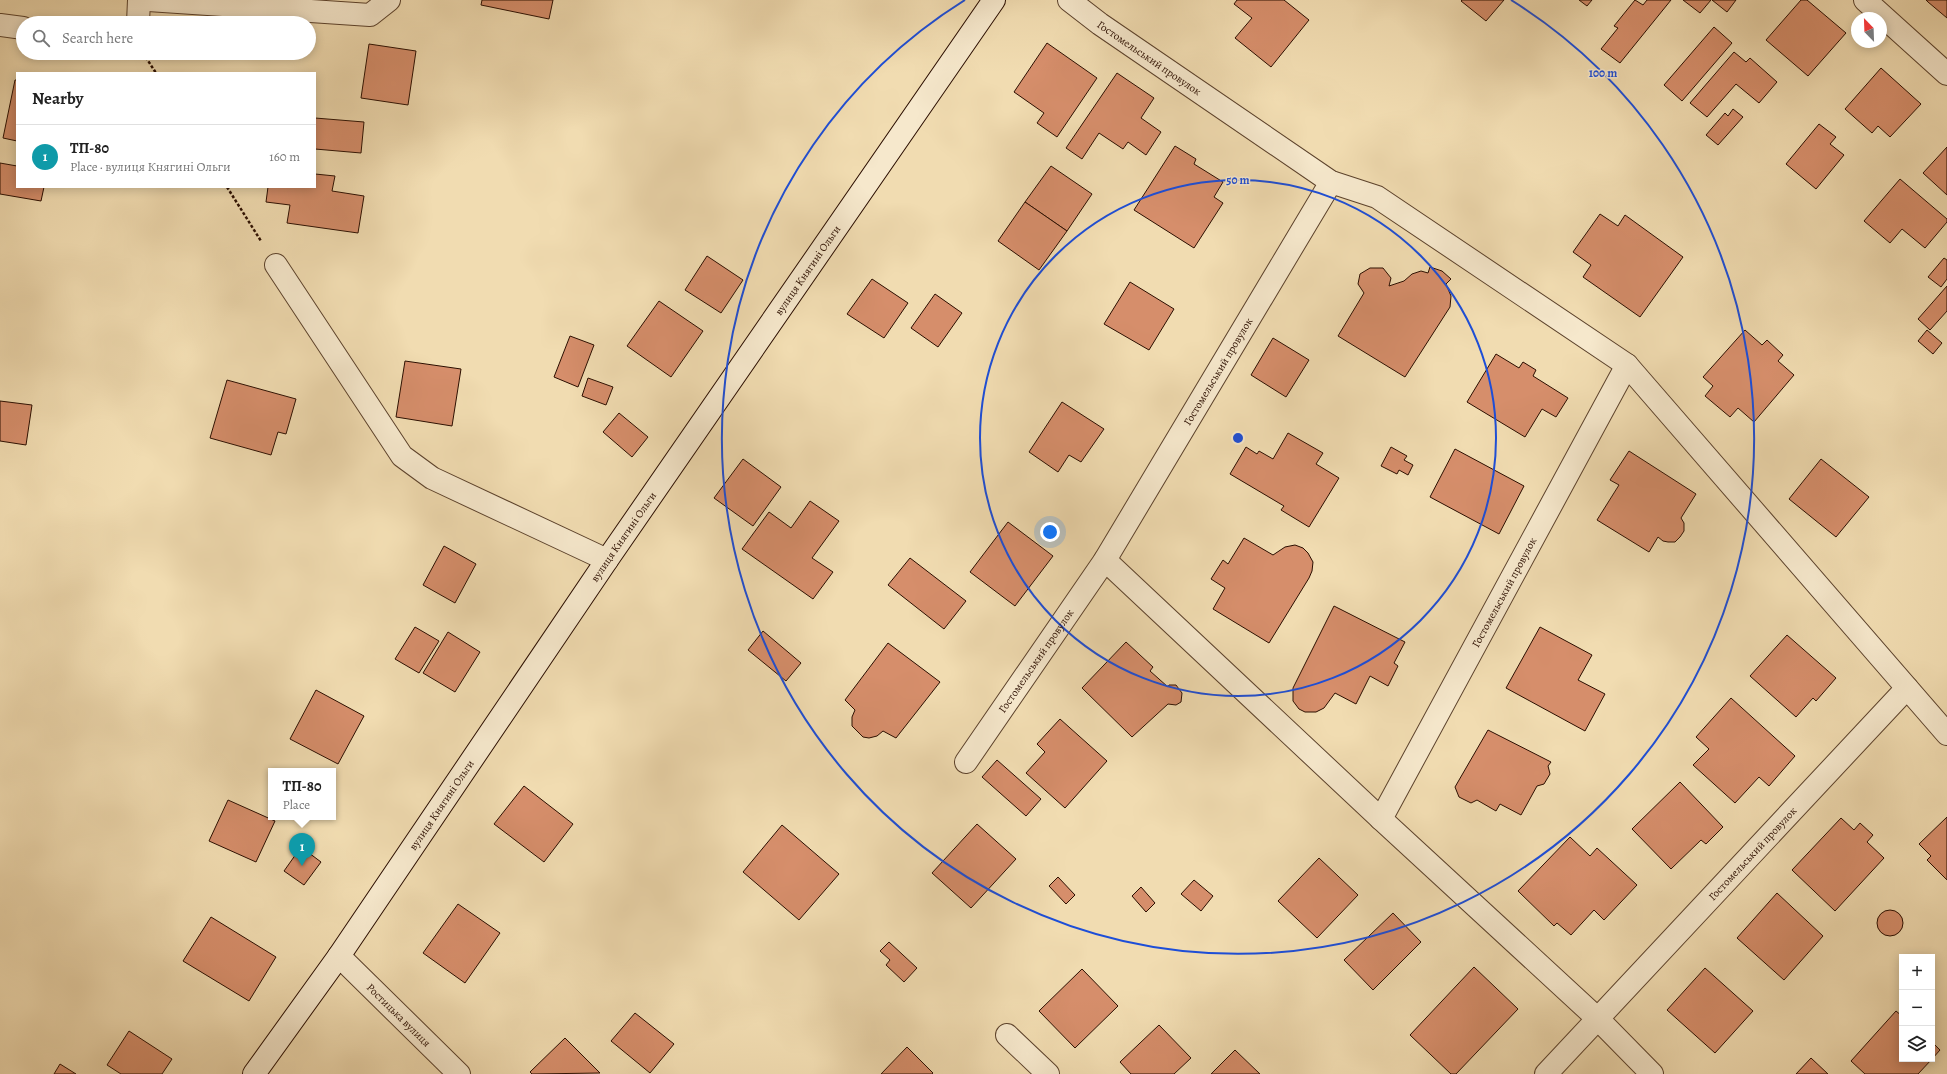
<!DOCTYPE html>
<meta charset="utf-8">
<style>
:root{--surface:#fff;--page:#f6f6f6;--text:#222;--muted:#767676;--line:#e0e0e0;--accent:#ea580c}
body{margin:0;font-family:Alegreya,serif;background:var(--page);color:var(--text)}
.controls{position:absolute;right:12px;bottom:12px;display:grid;overflow:hidden;border-radius:0px;box-shadow:0 2px 10px #0003}
.controls button{width:36px;height:36px;display:grid;place-items:center;padding:0;border:0;border-bottom:1px solid var(--line);background:var(--surface);color:var(--text);font:20px sans-serif}
.compass{position:absolute;left:1851px;top:12px;width:36px;height:36px;border-radius:50%;background:var(--surface);box-shadow:0 2px 10px #0003;rotate:337deg}
.you{position:absolute;left:1050px;top:532px;width:14px;height:14px;margin:-10px;border:3px solid #fff;border-radius:50%;background:#1a73e8;box-shadow:0 0 0 6px #1a73e833}
.badge{display:grid;place-items:center;width:26px;height:26px;border-radius:50%;background:var(--accent);color:#fff;font-size:13px;font-weight:700}
.pin{position:absolute;translate:-50% -33px;filter:drop-shadow(0 1px 2px #0008)}
.pin::after{content:'';position:absolute;top:21px;width:14px;height:12px;background:inherit;clip-path:polygon(0 0,100% 0,50% 100%)}
.popup{position:absolute;left:268px;top:768px;width:68px;height:52px;box-sizing:border-box;display:grid;place-content:center;border-radius:0px;background:var(--surface);filter:drop-shadow(0 1px 3px #0005);font-size:13px;white-space:nowrap;color:var(--muted)}
.popup b{font-size:15px;color:var(--text)}
.popup::after{content:'';position:absolute;left:50%;top:100%;margin-left:-8px;border:8px solid transparent;border-top-color:var(--surface)}
.list{margin:0;padding:0;list-style:none}
h2{display:flex;justify-content:space-between;align-items:center;height:52px;margin:0;padding:0 16px;font-size:17px}
h2 small{font-size:13px;font-weight:400;color:var(--muted)}
.list li{display:grid;grid-template-columns:26px 1fr auto;gap:12px;align-items:center;box-sizing:border-box;height:64px;padding:0 16px;border-top:1px solid var(--line)}
.list b{display:block;font-size:15px;white-space:nowrap}
.list p{margin:0;font-size:13px;white-space:nowrap;color:var(--muted)}
.list em{font-size:13px;font-style:normal;color:var(--muted)}
.icon{flex:none;width:22px;height:22px;fill:none;stroke:currentColor;stroke-width:2;stroke-linecap:round;stroke-linejoin:round}
.map{position:relative;flex:none;width:1947px;height:1074px;overflow:hidden}
.search{position:absolute;background:var(--surface);box-shadow:0 2px 10px #0003;left:16px;top:16px;width:300px;height:44px;display:flex;align-items:center;gap:10px;box-sizing:border-box;padding:0 14px;border-radius:22px;color:var(--muted);font-size:15px}
.panel{position:absolute;background:var(--surface);box-shadow:0 2px 10px #0003;left:16px;top:72px;width:300px;height:116px;border-radius:0px}
.map>svg:first-child{display:block}
.building{fill:#d68e6b;stroke:#2b0e00}
.lines{fill:none;stroke-linecap:round;stroke-linejoin:round}
.street-casing{stroke:#5c422c;stroke-width:24}
.secondary-casing{stroke:#2b0e00;stroke-width:24}
.path{stroke:#2b0e00;stroke-width:2.5;stroke-dasharray:3 2;stroke-linecap:butt}
.street{stroke:#f6e8cc;stroke-width:22}
.secondary{stroke:#f6e8cc;stroke-width:22}
.ring{fill:none;stroke:#1d4ed8;stroke-width:2}
.labels{text-anchor:middle;stroke-width:3;stroke-linejoin:round;paint-order:stroke}
.street-label{font-size:11px;fill:#2b0e00;stroke:#f6e8cc}
.centre{fill:#1d4ed8;stroke:#f6e8cc;stroke-width:2}
.ring-label{font-size:12px;text-anchor:middle;font-weight:bold;fill:#1d4ed8;stroke:#f6e8cc;stroke-width:3;stroke-linejoin:round;paint-order:stroke}
</style>
<div class="map">
<svg width="1947" height="1074" viewBox="0 0 1947 1074">
<rect width="100%" height="100%" fill="#f1dcb1"/>
<filter id="stains"><feTurbulence type="fractalNoise" baseFrequency=".005" numOctaves="4"/><feColorMatrix values="0 0 0 0 .2 0 0 0 0 .09 0 0 0 0 .02 0 0 0 .5 -.17"/></filter>
<radialGradient id="worn" r=".72"><stop offset=".6" stop-color="#630" stop-opacity="0"/><stop offset="1" stop-color="#630" stop-opacity=".3"/></radialGradient>
<g class="building">
<path d="M 482,0 L 553,0 L 549,19 L 481,5 Z"/>
<path d="M 1237,0 L 1284,0 L 1309,20 L 1271,67 L 1235,38 L 1252,18 L 1234,4 Z"/>
<path d="M 1462,0 L 1504,0 L 1486,21 L 1461,1 Z"/>
<path d="M 1579,0 L 1592,0 L 1587,6 Z"/>
<path d="M 1635,0 L 1643,5 L 1647,0 L 1671,0 L 1620,63 L 1601,49 L 1618,28 L 1614,26 Z"/>
<path d="M 1683,0 L 1711,0 L 1700,13 Z"/>
<path d="M 1712,0 L 1736,0 L 1727,12 Z"/>
<path d="M 1801,0 L 1807,0 L 1846,33 L 1808,76 L 1766,40 Z"/>
<path d="M 1926,0 L 1947,0 L 1947,18 L 1928,2 Z"/>
<path d="M 247,13 L 289,16 L 289,23 L 246,23 Z"/>
<path d="M 1714,27 L 1732,43 L 1682,101 L 1664,85 Z"/>
<path d="M 1047,43 L 1097,78 L 1057,137 L 1037,123 L 1044,113 L 1014,92 Z"/>
<path d="M 369,44 L 416,51 L 408,105 L 361,98 Z"/>
<path d="M 1734,52 L 1746,62 L 1750,58 L 1777,82 L 1759,103 L 1736,84 L 1707,117 L 1690,103 Z"/>
<path d="M 1881,68 L 1921,104 L 1890,137 L 1878,126 L 1872,133 L 1845,109 Z"/>
<path d="M 1117,73 L 1154,98 L 1141,118 L 1161,132 L 1146,155 L 1128,142 L 1123,149 L 1099,133 L 1082,159 L 1066,148 Z"/>
<path d="M 15,80 L 17,80 L 17,141 L 3,138 Z"/>
<path d="M 1733,109 L 1743,117 L 1718,145 L 1706,135 L 1725,113 L 1728,116 Z"/>
<path d="M 315,118 L 364,122 L 361,153 L 315,149 Z"/>
<path d="M 1819,124 L 1836,137 L 1830,144 L 1844,155 L 1816,189 L 1786,164 Z"/>
<path d="M 1175,146 L 1196,159 L 1194,164 L 1223,182 L 1214,197 L 1223,203 L 1194,248 L 1134,210 Z"/>
<path d="M 1947,147 L 1947,195 L 1923,173 Z"/>
<path d="M 0,163 L 17,166 L 17,187 L 44,187 L 41,201 L 0,194 Z"/>
<path d="M 1051,166 L 1092,194 L 1067,231 L 1025,202 Z"/>
<path d="M 315,174 L 335,176 L 332,191 L 364,196 L 358,233 L 287,223 L 290,205 L 266,202 L 268,187 L 315,187 Z"/>
<path d="M 1900,179 L 1947,219 L 1947,222 L 1925,248 L 1902,229 L 1890,243 L 1864,221 Z"/>
<path d="M 1025,202 L 1067,231 L 1039,270 L 998,241 Z"/>
<path d="M 1600,214 L 1618,226 L 1625,215 L 1683,257 L 1640,317 L 1583,277 L 1591,265 L 1573,252 Z"/>
<path d="M 707,256 L 743,280 L 721,313 L 685,290 Z"/>
<path d="M 1944,258 L 1947,260 L 1947,279 L 1941,287 L 1928,277 Z"/>
<path d="M 1430,267 L 1442,271 L 1451,279 L 1446,284 L 1451,296 L 1450,307 L 1405,377 L 1338,336 L 1364,293 L 1358,284 L 1360,274 L 1370,268 L 1383,268 L 1391,278 L 1389,286 L 1404,281 L 1412,274 L 1421,271 L 1428,273 Z"/>
<path d="M 872,279 L 908,303 L 884,338 L 847,314 Z"/>
<path d="M 1130,282 L 1174,309 L 1149,350 L 1104,324 Z"/>
<path d="M 1947,286 L 1947,311 L 1930,330 L 1918,319 Z"/>
<path d="M 935,294 L 962,313 L 938,347 L 911,328 Z"/>
<path d="M 659,301 L 703,331 L 671,377 L 627,346 Z"/>
<path d="M 1745,330 L 1762,345 L 1767,340 L 1783,355 L 1778,361 L 1794,375 L 1754,422 L 1738,408 L 1730,417 L 1705,396 L 1713,386 L 1703,377 Z"/>
<path d="M 1927,330 L 1942,343 L 1933,354 L 1918,341 Z"/>
<path d="M 570,336 L 594,345 L 578,387 L 554,377 Z"/>
<path d="M 1273,338 L 1309,360 L 1286,397 L 1251,375 Z"/>
<path d="M 1496,354 L 1519,368 L 1523,362 L 1536,370 L 1533,376 L 1568,398 L 1556,417 L 1542,409 L 1525,437 L 1467,402 Z"/>
<path d="M 405,361 L 461,369 L 452,426 L 396,417 Z"/>
<path d="M 588,378 L 613,387 L 606,405 L 582,396 Z"/>
<path d="M 227,380 L 296,399 L 286,434 L 278,432 L 271,455 L 210,438 Z"/>
<path d="M 0,401 L 32,405 L 26,445 L 0,441 Z"/>
<path d="M 1062,402 L 1104,429 L 1081,462 L 1069,455 L 1058,472 L 1029,452 Z"/>
<path d="M 619,413 L 648,437 L 632,457 L 603,432 Z"/>
<path d="M 1288,433 L 1323,453 L 1316,464 L 1339,478 L 1309,527 L 1281,510 L 1284,506 L 1230,474 L 1246,447 L 1257,454 L 1259,451 L 1273,459 Z"/>
<path d="M 1391,447 L 1407,456 L 1404,460 L 1413,465 L 1408,475 L 1399,470 L 1397,474 L 1381,466 Z"/>
<path d="M 1455,449 L 1524,486 L 1499,534 L 1430,497 Z"/>
<path d="M 1629,451 L 1696,494 L 1681,518 L 1684,523 L 1684,531 L 1680,537 L 1675,542 L 1668,542 L 1663,541 L 1658,537 L 1649,552 L 1597,520 L 1619,485 L 1610,480 Z"/>
<path d="M 743,459 L 781,487 L 753,526 L 714,498 Z"/>
<path d="M 1821,459 L 1869,497 L 1836,537 L 1789,499 Z"/>
<path d="M 810,501 L 839,521 L 812,558 L 833,572 L 813,599 L 742,549 L 769,512 L 791,528 Z"/>
<path d="M 1008,522 L 1053,556 L 1015,606 L 970,572 Z"/>
<path d="M 1244,538 L 1273,555 L 1285,547 L 1295,545 L 1303,548 L 1308,553 L 1313,562 L 1312,571 L 1309,578 L 1269,643 L 1213,609 L 1225,588 L 1211,579 L 1223,560 L 1228,564 Z"/>
<path d="M 444,546 L 476,564 L 455,603 L 423,585 Z"/>
<path d="M 910,558 L 966,601 L 944,629 L 888,585 Z"/>
<path d="M 1334,606 L 1405,642 L 1394,663 L 1398,666 L 1388,686 L 1370,676 L 1356,704 L 1335,693 L 1324,708 L 1316,712 L 1305,712 L 1299,709 L 1293,701 L 1293,688 Z"/>
<path d="M 415,627 L 439,641 L 419,673 L 395,659 Z"/>
<path d="M 1540,627 L 1592,655 L 1578,680 L 1605,694 L 1585,731 L 1506,688 Z"/>
<path d="M 763,631 L 801,663 L 786,681 L 748,650 Z"/>
<path d="M 448,632 L 480,652 L 455,692 L 423,673 Z"/>
<path d="M 1787,635 L 1836,678 L 1816,701 L 1813,698 L 1796,717 L 1750,676 Z"/>
<path d="M 1126,642 L 1153,667 L 1150,671 L 1168,687 L 1169,685 L 1176,685 L 1182,693 L 1181,702 L 1176,705 L 1168,704 L 1132,737 L 1082,688 Z"/>
<path d="M 888,643 L 940,682 L 896,738 L 883,731 L 877,736 L 869,738 L 863,737 L 852,726 L 852,717 L 855,710 L 845,700 Z"/>
<path d="M 316,690 L 364,716 L 338,764 L 290,739 Z"/>
<path d="M 1731,698 L 1795,756 L 1769,786 L 1759,777 L 1735,803 L 1693,765 L 1709,749 L 1696,737 Z"/>
<path d="M 1060,719 L 1107,761 L 1065,808 L 1026,773 L 1045,752 L 1037,744 Z"/>
<path d="M 1488,730 L 1551,762 L 1548,766 L 1550,774 L 1544,784 L 1537,786 L 1521,815 L 1500,804 L 1496,811 L 1477,800 L 1471,803 L 1459,797 L 1455,787 Z"/>
<path d="M 997,760 L 1041,799 L 1026,816 L 982,777 Z"/>
<path d="M 1680,782 L 1723,827 L 1706,844 L 1701,840 L 1671,869 L 1632,829 Z"/>
<path d="M 524,786 L 573,824 L 544,862 L 494,824 Z"/>
<path d="M 228,800 L 275,821 L 256,862 L 209,841 Z"/>
<path d="M 1947,817 L 1947,880 L 1927,860 L 1931,856 L 1919,844 Z"/>
<path d="M 1841,818 L 1854,830 L 1860,823 L 1873,835 L 1867,842 L 1884,858 L 1835,911 L 1792,870 Z"/>
<path d="M 977,824 L 1016,859 L 971,908 L 932,873 Z"/>
<path d="M 782,825 L 839,874 L 799,920 L 743,872 Z"/>
<path d="M 1570,837 L 1590,856 L 1597,848 L 1637,885 L 1604,920 L 1594,910 L 1571,935 L 1557,923 L 1554,926 L 1518,891 Z"/>
<path d="M 301,847 L 321,862 L 304,885 L 284,871 Z"/>
<path d="M 1319,858 L 1358,895 L 1317,938 L 1278,901 Z"/>
<path d="M 1058,877 L 1075,895 L 1066,904 L 1049,886 Z"/>
<path d="M 1194,880 L 1213,896 L 1201,911 L 1181,894 Z"/>
<path d="M 1141,887 L 1155,903 L 1146,912 L 1132,896 Z"/>
<path d="M 1777,893 L 1823,936 L 1784,980 L 1737,938 Z"/>
<path d="M 458,904 L 500,933 L 465,983 L 423,953 Z"/>
<circle cx="1890" cy="923" r="13"/>
<path d="M 1393,913 L 1421,942 L 1373,990 L 1344,960 Z"/>
<path d="M 211,917 L 276,957 L 249,1001 L 183,961 Z"/>
<path d="M 889,942 L 917,968 L 904,982 L 886,965 L 890,960 L 880,951 Z"/>
<path d="M 1474,967 L 1518,1009 L 1456,1074 L 1451,1074 L 1410,1035 Z"/>
<path d="M 1705,968 L 1753,1011 L 1715,1053 L 1667,1010 Z"/>
<path d="M 1082,969 L 1118,1006 L 1075,1048 L 1039,1011 Z"/>
<path d="M 1896,1011 L 1902,1016 L 1902,1059 L 1932,1059 L 1918,1074 L 1865,1074 L 1851,1061 Z"/>
<path d="M 635,1013 L 674,1044 L 650,1073 L 611,1041 Z"/>
<path d="M 1159,1025 L 1191,1058 L 1174,1074 L 1131,1074 L 1120,1062 Z"/>
<path d="M 129,1031 L 172,1059 L 162,1074 L 121,1074 L 107,1065 Z"/>
<path d="M 565,1038 L 600,1073 L 532,1074 L 530,1072 Z"/>
<path d="M 1932,1042 L 1940,1050 L 1932,1059 Z"/>
<path d="M 907,1047 L 933,1073 L 932,1074 L 881,1074 Z"/>
<path d="M 1235,1050 L 1260,1074 L 1211,1074 Z"/>
<path d="M 1811,1058 L 1828,1074 L 1796,1074 Z"/>
<path d="M 60,1064 L 76,1074 L 54,1074 Z"/>
</g>
<g class="lines">
<g class="street-casing">
<g id="street">
<path d="M 148,0 L 370,15 L 389,0"/>
<path id="s1" d="M 1069,0 L 1100,24 L 1331,182 L 1377,197 L 1627,365 L 1947,734"/>
<path d="M 1865,0 L 1947,74"/>
<path d="M 138,23 L 139,0"/>
<path d="M 0,25 L 23,28"/>
<path d="M 276,265 L 402,456 L 432,478 L 607,560"/>
<path d="M 1105,560 L 1381,819 L 1598,1019 L 1652,1074"/>
<path id="s2" d="M 966,762 L 1105,560 L 1331,182"/>
<path id="s3" d="M 1381,819 L 1627,365"/>
<path id="s4" d="M 339,956 L 459,1074"/>
<path d="M 1007,1035 L 1048,1074"/>
<path id="s5" d="M 1546,1074 L 1907,688"/>
</g>
</g>
<g class="secondary-casing">
<g id="secondary">
<path id="s6" d="M 254,1074 L 339,956 L 607,560 L 994,0"/>
</g>
</g>
<g class="path">
<path d="M 143,53 L 156,73"/>
<path d="M 227,187 L 261,241"/>
</g>
<use href="#street" class="street"/>
<use href="#secondary" class="secondary"/>
</g>
<g class="ring">
<circle cx="1238" cy="438" r="258"/>
<path d="M1511 0A516 516 0 1 1 965 0"/>
</g>
<g class="labels">
<g class="street-label">
<text dy="4" stroke="none"><textPath href="#s1" startOffset="99">Гостомельський провулок</textPath></text>
<text dy="4" stroke="none"><textPath href="#s6" startOffset="976">вулиця Княгині Ольги</textPath></text>
<text dy="4" stroke="none"><textPath href="#s2" startOffset="465">Гостомельський провулок</textPath></text>
<text dy="4" stroke="none"><textPath href="#s6" startOffset="652">вулиця Княгині Ольги</textPath></text>
<text dy="4" stroke="none"><textPath href="#s3" startOffset="258">Гостомельський провулок</textPath></text>
<text dy="4" stroke="none"><textPath href="#s2" startOffset="123">Гостомельський провулок</textPath></text>
<text dy="4" stroke="none"><textPath href="#s6" startOffset="328">вулиця Княгині Ольги</textPath></text>
<text dy="4" stroke="none"><textPath href="#s5" startOffset="302">Гостомельський провулок</textPath></text>
<text dy="4" stroke="none"><textPath href="#s4" startOffset="84">Ростицька вулиця</textPath></text>
</g>
</g>
<circle cx="1238" cy="438" r="6" class="centre"/>
<g class="ring-label">
<text x="1603" y="77">100 m</text>
<text x="1238" y="184">50 m</text>
</g>
<rect width="100%" height="100%" filter="url(#stains)"/>
<rect width="100%" height="100%" fill="url(#worn)"/>
</svg>
<div class="controls">
<button>+</button>
<button>−</button>
<button><svg class="icon" aria-label="layers" viewBox="0 0 24 24"><path d="M12 4l9 5-9 5-9-5zM3 14l9 5 9-5"/></svg></button>
</div>
<svg class="compass" viewBox="-18 -18 36 36"><path d="M0-13l5 13h-10z" fill="#e53935"/><path d="M0 13l5-13h-10z" fill="#767676"/></svg>
<div class="you"></div>
<div class="pin badge" style="left:302px;top:866px;background:#0f9aa8">1</div>
<div class="popup"><b>ТП-80</b>Place</div>
<div class="search"><svg class="icon" aria-label="search" viewBox="0 0 24 24"><circle cx="10" cy="10" r="6"/><path d="M15 15l6 6"/></svg>Search here</div>
<section class="panel">
<h2>Nearby<small></small></h2>
<ul class="list">
<li><span class="badge" style="background:#0f9aa8">1</span><div><b>ТП-80</b><p>Place · вулиця Княгині Ольги</p></div><em>160 m</em></li>
</ul>
</section>
</div>
